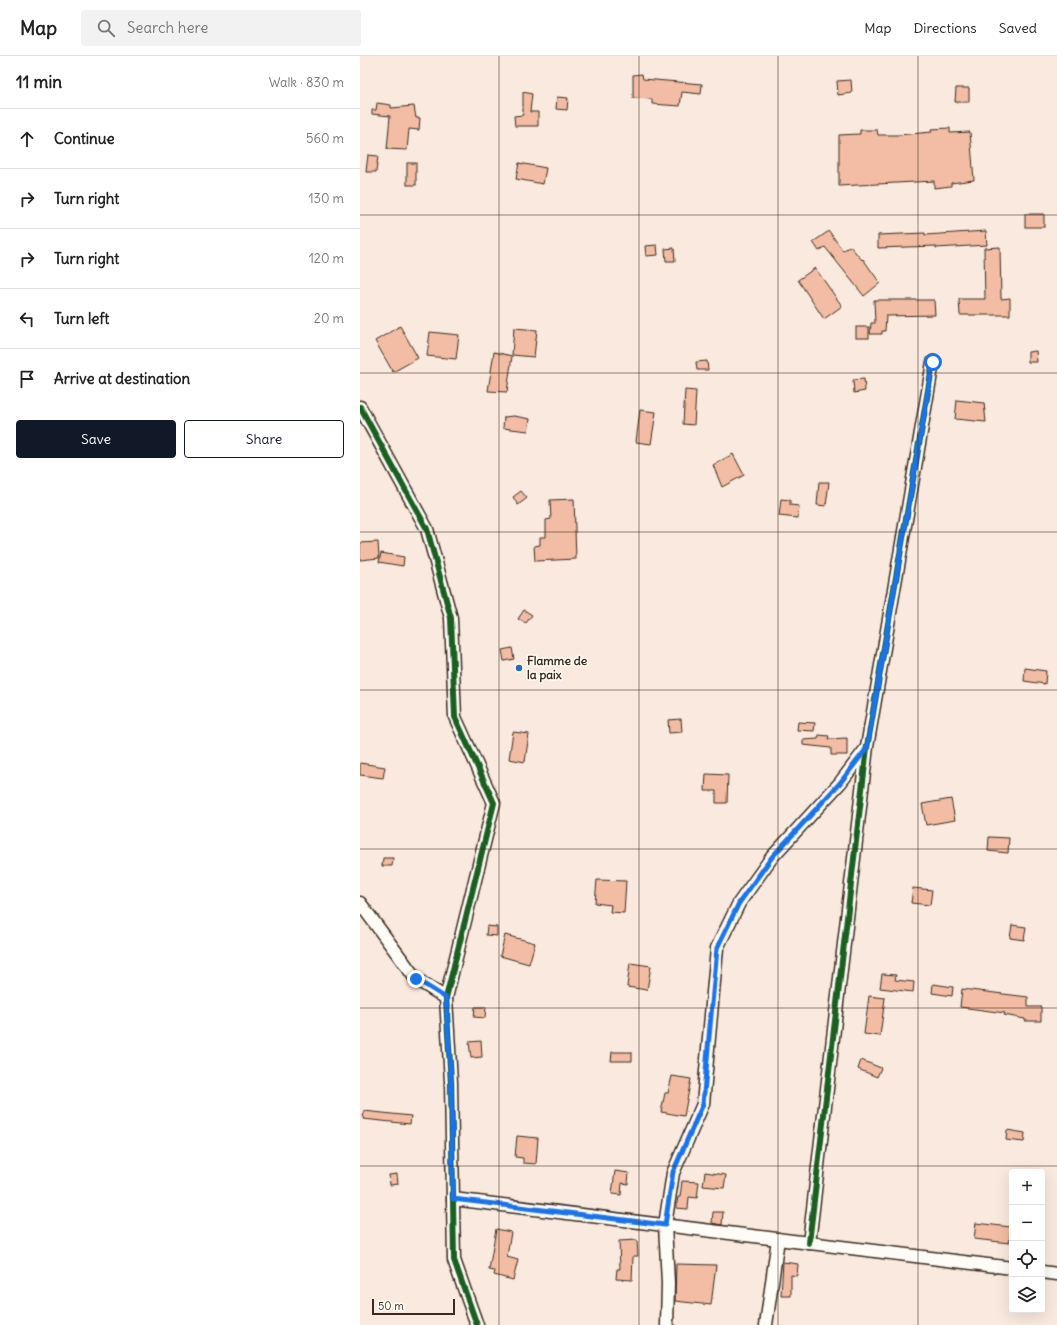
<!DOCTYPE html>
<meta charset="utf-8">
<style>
:root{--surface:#fff;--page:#f2f2f2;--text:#222;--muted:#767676;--line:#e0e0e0;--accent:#111827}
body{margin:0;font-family:Delius,sans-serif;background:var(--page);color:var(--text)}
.controls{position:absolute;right:12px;bottom:12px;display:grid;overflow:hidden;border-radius:4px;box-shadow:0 4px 16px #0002}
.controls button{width:36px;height:36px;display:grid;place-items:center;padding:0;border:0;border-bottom:1px solid var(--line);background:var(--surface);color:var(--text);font:20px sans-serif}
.scale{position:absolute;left:12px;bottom:10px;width:83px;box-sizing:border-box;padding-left:4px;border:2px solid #3b2a1e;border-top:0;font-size:11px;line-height:14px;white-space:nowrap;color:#3b2a1e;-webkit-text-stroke:3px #fdfcf7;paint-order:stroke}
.stop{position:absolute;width:12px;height:12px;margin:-9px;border:3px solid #1a73e8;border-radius:50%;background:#fff}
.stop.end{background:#1a73e8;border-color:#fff;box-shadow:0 1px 4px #0008}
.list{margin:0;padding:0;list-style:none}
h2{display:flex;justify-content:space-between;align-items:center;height:52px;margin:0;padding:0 16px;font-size:17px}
h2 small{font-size:13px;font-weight:400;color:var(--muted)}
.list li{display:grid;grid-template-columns:26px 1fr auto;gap:12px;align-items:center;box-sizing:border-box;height:60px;padding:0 16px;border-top:1px solid var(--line)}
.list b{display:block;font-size:15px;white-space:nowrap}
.list em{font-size:13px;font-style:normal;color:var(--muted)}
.actions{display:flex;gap:8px;padding:12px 16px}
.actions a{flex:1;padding:9px 0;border:1px solid var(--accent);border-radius:4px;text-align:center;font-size:14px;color:var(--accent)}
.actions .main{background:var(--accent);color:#fff}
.icon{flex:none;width:22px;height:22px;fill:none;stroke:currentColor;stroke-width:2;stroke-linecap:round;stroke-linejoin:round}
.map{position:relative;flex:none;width:697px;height:1269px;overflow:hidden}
header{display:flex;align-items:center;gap:24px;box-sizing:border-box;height:56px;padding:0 20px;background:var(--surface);border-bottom:1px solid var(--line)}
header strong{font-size:19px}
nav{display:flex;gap:22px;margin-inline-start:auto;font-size:14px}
.search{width:280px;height:36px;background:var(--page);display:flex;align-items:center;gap:10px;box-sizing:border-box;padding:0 14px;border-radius:4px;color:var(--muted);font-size:15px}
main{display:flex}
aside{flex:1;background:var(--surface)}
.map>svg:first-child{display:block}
.building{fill:#f2bda4;stroke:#3b2a1e}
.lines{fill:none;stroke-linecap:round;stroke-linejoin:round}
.street-casing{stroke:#3b2a1e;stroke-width:15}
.street{stroke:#fdfcf7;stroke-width:12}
.cycleway-casing{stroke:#fdfcf7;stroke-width:8}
.cycleway{stroke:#1b5e20;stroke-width:6}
.route{stroke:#1a73e8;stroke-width:5}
.grid{fill:none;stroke:#3b2a1e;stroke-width:1;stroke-opacity:0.55}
.poi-dot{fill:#1f6fb2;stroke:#fdfcf7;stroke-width:1.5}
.labels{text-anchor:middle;stroke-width:3;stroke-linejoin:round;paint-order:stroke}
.poi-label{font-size:12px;font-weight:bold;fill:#3b2a1e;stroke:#fdfcf7;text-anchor:start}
</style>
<header>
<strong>Map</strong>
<div class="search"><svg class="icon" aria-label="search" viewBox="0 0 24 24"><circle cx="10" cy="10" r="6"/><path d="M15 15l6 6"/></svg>Search here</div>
<nav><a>Map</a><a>Directions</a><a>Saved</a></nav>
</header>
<main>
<aside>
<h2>11 min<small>Walk · 830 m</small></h2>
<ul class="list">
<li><svg class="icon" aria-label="ahead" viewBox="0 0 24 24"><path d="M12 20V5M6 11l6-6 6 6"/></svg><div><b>Continue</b></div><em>560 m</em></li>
<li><svg class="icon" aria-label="right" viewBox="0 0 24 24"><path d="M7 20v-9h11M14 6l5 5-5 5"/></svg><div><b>Turn right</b></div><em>130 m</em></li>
<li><svg class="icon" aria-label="right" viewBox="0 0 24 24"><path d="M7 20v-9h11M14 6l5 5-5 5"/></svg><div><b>Turn right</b></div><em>120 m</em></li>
<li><svg class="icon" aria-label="left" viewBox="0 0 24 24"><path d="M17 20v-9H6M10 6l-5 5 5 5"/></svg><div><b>Turn left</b></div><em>20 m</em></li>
<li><svg class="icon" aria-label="arrive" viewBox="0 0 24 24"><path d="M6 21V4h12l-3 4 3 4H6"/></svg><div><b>Arrive at destination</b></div></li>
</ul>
<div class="actions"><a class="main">Save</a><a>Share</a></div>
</aside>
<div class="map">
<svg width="697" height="1269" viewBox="0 0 697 1269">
<rect width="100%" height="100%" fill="#fae9de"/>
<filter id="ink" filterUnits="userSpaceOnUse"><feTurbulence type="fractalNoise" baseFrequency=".025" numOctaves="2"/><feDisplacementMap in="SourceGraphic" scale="8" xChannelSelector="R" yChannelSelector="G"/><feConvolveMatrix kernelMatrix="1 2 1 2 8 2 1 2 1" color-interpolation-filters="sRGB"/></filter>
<g filter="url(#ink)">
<g class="building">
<path d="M 282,18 L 283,23 L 342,28 L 341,38 L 322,36 L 320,50 L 292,48 L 292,43 L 273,42 L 273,19 Z"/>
<path d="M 491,24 L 492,37 L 478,39 L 477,25 Z"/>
<path d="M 596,32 L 609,32 L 609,46 L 595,46 Z"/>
<path d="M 163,36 L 172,38 L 170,56 L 178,56 L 178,70 L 155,70 L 154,60 L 163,59 Z"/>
<path d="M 197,41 L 208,42 L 207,54 L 196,53 Z"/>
<path d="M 17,47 L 31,49 L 31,52 L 54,50 L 56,62 L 60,62 L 59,74 L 49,73 L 47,94 L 27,93 L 30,60 L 12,58 L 12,54 L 16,54 Z"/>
<path d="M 590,72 L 590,77 L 610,76 L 614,124 L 591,127 L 591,130 L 574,132 L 574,125 L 479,130 L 479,79 L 500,78 L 500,74 L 517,74 L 518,79 L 538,79 L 572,76 L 571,73 Z"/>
<path d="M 8,99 L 18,100 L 16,116 L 6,116 Z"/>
<rect x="47" y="107" width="9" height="22"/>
<path d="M 159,107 L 186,112 L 183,128 L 156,123 Z"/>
<rect x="665" y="158" width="19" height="13"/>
<path d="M 469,175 L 483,195 L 490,190 L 502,204 L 503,203 L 520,227 L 504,240 L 465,191 L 459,195 L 453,186 Z"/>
<path d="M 626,175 L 627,189 L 576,192 L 576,190 L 518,192 L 518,179 L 565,177 L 565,179 Z"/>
<path d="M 297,189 L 298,199 L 286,200 L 285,190 Z"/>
<path d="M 640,191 L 641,243 L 650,242 L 650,259 L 600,259 L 599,243 L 625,243 L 624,192 Z"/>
<path d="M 314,192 L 315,205 L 306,205 L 305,193 Z"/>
<path d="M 455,212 L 482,250 L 464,263 L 438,224 Z"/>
<path d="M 514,244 L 574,244 L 575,259 L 526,260 L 525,275 L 522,275 L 522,278 L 510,278 L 511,267 L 515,267 Z"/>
<path d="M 40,270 L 58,302 L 33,316 L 15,285 Z"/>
<rect x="496" y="271" width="13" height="11"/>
<path d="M 154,272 L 177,274 L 174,301 L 152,299 Z"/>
<path d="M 70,276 L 99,279 L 96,303 L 67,300 Z"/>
<path d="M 676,295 L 677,306 L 668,306 L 668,296 Z"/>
<path d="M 134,296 L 152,300 L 147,336 L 128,335 Z"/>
<path d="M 347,305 L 348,314 L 337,314 L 336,306 Z"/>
<path d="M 504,323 L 505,335 L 494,337 L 493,324 Z"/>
<path d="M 325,334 L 336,335 L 334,369 L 323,368 Z"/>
<path d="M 597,344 L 624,347 L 626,366 L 595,363 Z"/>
<path d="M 280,354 L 296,356 L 291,388 L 276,386 Z"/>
<path d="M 154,360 L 170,363 L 168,375 L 143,372 L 144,361 Z"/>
<path d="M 373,398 L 384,419 L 362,431 L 353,409 Z"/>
<path d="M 459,426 L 469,426 L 466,450 L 457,449 Z"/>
<path d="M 161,435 L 167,442 L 158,449 L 153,441 Z"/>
<path d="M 214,443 L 216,503 L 175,505 L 174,490 L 180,489 L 180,481 L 186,481 L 186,464 L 191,463 L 190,444 Z"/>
<path d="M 421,443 L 430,444 L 430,449 L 439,450 L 438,462 L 419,460 Z"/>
<path d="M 18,486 L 19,502 L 0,504 L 0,487 Z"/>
<path d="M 21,497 L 44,501 L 43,510 L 19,506 Z"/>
<path d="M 164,554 L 172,559 L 166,567 L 158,563 Z"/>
<path d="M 152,592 L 154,603 L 144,605 L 142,594 Z"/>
<path d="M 665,612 L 686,615 L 685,628 L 664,625 Z"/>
<path d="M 321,663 L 322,676 L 309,677 L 308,664 Z"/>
<path d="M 438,666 L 455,667 L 454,675 L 437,674 Z"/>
<path d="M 153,676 L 169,678 L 165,706 L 149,703 Z"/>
<path d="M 459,679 L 469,680 L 468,683 L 487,682 L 487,699 L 471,699 L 471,692 L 443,689 L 443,684 L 458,683 Z"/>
<path d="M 0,707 L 25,711 L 23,722 L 0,719 Z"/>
<path d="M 346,718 L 368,719 L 367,747 L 356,747 L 356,735 L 345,735 Z"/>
<path d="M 591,743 L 595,764 L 566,769 L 562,748 Z"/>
<path d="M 629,781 L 649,782 L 648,797 L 628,795 Z"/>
<path d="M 23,802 L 33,802 L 32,810 L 22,810 Z"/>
<path d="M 237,824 L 266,825 L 264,857 L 250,856 L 251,849 L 235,847 Z"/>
<path d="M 553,832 L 572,834 L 570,849 L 551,847 Z"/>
<path d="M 652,869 L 666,871 L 664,884 L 650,882 Z"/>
<path d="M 127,870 L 137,871 L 137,880 L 126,879 Z"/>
<path d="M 145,879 L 175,887 L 169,908 L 140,900 Z"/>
<path d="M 270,907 L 291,910 L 287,934 L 267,931 Z"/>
<path d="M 522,918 L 536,919 L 535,924 L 554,926 L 553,936 L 520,932 Z"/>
<path d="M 573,928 L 593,931 L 592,940 L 572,937 Z"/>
<path d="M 602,933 L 668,941 L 668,951 L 681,951 L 681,965 L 665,965 L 665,963 L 644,959 L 645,957 L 600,951 Z"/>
<path d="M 509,940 L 525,942 L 520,980 L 504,978 Z"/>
<path d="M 115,951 L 126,951 L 125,962 L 114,961 Z"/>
<path d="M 121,985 L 122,1001 L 111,1002 L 109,986 Z"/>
<path d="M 252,996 L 272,996 L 272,1005 L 251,1005 Z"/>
<path d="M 501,1004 L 521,1012 L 517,1021 L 498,1013 Z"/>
<path d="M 312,1020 L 331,1023 L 324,1060 L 301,1056 L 305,1037 L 308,1037 Z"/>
<path d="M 4,1055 L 51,1060 L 50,1068 L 3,1063 Z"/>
<path d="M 647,1074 L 665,1077 L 664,1086 L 646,1084 Z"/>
<path d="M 157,1080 L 178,1082 L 176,1108 L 163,1107 L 163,1102 L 155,1101 Z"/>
<path d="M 255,1115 L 269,1117 L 268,1128 L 262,1127 L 261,1139 L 252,1138 Z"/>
<path d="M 345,1116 L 366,1119 L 364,1132 L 343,1130 Z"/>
<path d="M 37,1118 L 38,1128 L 30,1129 L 29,1119 Z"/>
<path d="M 322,1125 L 339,1126 L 337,1142 L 329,1141 L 328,1153 L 316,1152 L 318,1141 L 320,1141 Z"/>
<path d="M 353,1156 L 363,1156 L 362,1169 L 352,1167 Z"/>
<path d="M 616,1167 L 651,1171 L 649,1187 L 614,1183 Z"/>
<path d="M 136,1173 L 151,1176 L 147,1201 L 158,1204 L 153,1224 L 134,1219 L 135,1215 L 129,1214 Z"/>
<path d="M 277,1184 L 278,1200 L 273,1200 L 272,1224 L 256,1223 L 257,1213 L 260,1213 L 259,1185 Z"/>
<path d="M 423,1206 L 438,1208 L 437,1220 L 431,1219 L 431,1240 L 421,1240 Z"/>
<path d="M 316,1208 L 356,1209 L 351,1249 L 315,1245 Z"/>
</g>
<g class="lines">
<g class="street-casing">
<g id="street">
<path d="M 0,351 L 67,473 L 91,562 L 95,661 L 134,747 L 86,942 L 91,1026 L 94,1204 L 117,1269"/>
<path d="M 0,847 L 56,923 L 86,942"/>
<path d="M 93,1143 L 652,1212"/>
<path d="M 449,1187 L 507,691 L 573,306"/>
<path d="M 682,1216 L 697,1218"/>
<path d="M 307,1269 L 308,1227 L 305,1169 L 313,1117 L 343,1048 L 357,892 L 379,847 L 412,801 L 480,727 L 506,693"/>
<path d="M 406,1269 L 418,1183"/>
</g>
</g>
<use href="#street" class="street"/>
<g class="cycleway-casing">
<g id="cycleway">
<path d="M 0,351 L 67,473 L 91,562 L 95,661 L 134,747 L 86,942 L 91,1026 L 94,1204 L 117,1269"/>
<path d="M 449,1187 L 507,691 L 573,306"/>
</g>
</g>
<use href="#cycleway" class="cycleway"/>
</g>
</g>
<g class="lines" filter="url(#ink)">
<path class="route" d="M 56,923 L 86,942 L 91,1026 L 93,1143 L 305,1169 L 313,1116 L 343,1048 L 357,892 L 379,847 L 412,801 L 480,727 L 507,692 L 573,306"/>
</g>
<path class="grid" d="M 139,0 L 139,1269M 279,0 L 279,1269M 418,0 L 418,1269M 558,0 L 558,1269M 0,159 L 697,159M 0,317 L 697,317M 0,476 L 697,476M 0,634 L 697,634M 0,793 L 697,793M 0,952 L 697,952M 0,1110 L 697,1110"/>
<circle class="poi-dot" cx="159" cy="612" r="4"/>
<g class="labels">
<g class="poi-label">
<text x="167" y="609">Flamme de<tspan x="167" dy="14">la paix</tspan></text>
</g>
</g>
</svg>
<div class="controls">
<button>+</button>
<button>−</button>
<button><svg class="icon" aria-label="locate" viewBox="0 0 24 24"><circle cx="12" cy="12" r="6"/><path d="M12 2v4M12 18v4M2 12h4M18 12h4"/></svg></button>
<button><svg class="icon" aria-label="layers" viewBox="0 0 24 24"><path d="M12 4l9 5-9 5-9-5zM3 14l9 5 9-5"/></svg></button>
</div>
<div class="scale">50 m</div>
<div class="stop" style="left:573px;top:306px"></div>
<div class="stop end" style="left:56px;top:923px"></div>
</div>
</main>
